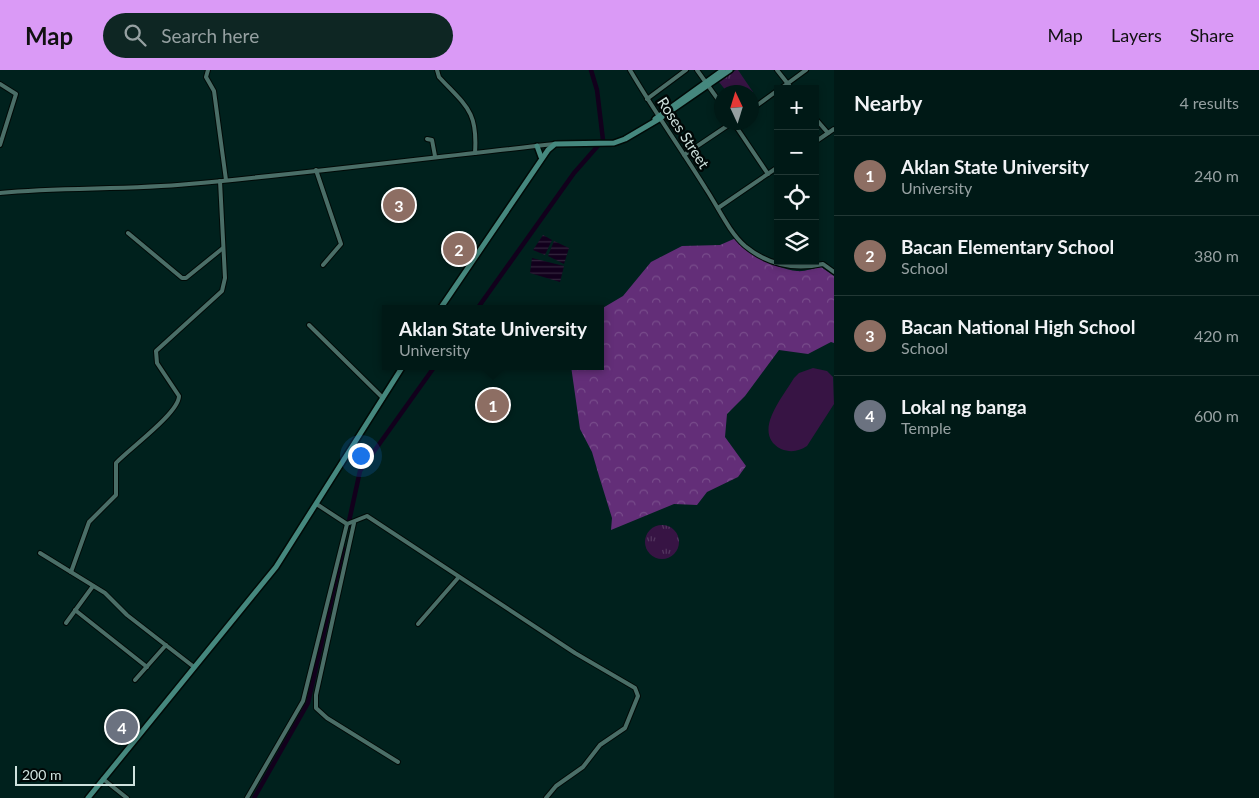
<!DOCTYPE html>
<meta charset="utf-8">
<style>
:root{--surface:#001916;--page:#0e2623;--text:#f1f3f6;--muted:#95a0a1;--line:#223835;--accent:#da9af6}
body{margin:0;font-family:Lato,sans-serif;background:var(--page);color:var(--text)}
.controls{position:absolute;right:15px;top:15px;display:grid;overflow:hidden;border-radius:0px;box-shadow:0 2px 8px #0003}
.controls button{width:45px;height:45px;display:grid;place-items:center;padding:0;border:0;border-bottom:1px solid var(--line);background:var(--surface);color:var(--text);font:25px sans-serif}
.compass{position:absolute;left:714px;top:15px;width:45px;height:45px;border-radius:50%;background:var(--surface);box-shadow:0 2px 8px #0003;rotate:356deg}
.scale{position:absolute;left:15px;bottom:12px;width:120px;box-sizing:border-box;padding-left:5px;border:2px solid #cfe2de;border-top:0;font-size:14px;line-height:18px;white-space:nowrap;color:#cfe2de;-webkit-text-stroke:4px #000807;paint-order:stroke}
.you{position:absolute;left:360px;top:385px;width:18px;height:18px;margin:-12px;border:4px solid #fff;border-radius:50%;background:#1a73e8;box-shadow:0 0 0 8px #1a73e833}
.badge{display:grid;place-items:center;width:32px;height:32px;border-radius:50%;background:var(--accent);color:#fff;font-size:16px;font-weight:700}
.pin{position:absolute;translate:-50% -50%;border:2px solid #fff;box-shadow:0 1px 5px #0006}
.popup{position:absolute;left:382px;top:235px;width:222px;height:65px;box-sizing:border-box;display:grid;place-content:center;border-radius:0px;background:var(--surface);filter:drop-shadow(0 1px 4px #0005);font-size:16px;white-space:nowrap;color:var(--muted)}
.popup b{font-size:19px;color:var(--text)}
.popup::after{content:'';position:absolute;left:50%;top:100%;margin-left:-10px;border:10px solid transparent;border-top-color:var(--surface)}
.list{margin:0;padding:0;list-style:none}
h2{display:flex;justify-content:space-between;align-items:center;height:65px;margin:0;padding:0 20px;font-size:21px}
h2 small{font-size:16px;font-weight:400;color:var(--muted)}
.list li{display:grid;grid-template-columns:32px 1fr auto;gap:15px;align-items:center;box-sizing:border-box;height:80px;padding:0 20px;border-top:1px solid var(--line)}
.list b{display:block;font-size:19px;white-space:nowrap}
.list p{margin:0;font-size:16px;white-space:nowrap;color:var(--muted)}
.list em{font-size:16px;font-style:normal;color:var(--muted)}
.icon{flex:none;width:28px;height:28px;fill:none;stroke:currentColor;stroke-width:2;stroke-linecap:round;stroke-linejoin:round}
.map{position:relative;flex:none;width:834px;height:728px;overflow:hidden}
header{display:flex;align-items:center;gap:30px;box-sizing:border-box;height:70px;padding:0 25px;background:var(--accent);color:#111}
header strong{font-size:24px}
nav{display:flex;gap:28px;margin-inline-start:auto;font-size:18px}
.search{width:350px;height:45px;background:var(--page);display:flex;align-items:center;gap:12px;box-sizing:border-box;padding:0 18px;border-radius:28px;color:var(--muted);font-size:19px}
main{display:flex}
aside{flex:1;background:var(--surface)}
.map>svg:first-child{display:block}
.grass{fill:url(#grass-tufts)}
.forest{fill:url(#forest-crowns)}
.garden{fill:#371444}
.water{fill:url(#water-rules)}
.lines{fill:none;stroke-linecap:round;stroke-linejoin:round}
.canal{stroke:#12001c;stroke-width:4.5}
.minor-casing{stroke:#000a07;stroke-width:6}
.secondary-casing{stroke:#000a07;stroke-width:8}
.minor{stroke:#4a6e67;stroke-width:4}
.secondary{stroke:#45887e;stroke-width:5}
.labels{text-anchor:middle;stroke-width:5;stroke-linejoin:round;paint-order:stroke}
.street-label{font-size:15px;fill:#cfe2de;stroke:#000807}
</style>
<header>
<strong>Map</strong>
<div class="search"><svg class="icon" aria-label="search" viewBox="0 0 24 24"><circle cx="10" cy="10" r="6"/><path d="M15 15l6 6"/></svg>Search here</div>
<nav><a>Map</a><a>Layers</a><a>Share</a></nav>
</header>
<main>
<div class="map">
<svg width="834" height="728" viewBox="0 0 834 728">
<defs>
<pattern id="grass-tufts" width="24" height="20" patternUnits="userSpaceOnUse" patternTransform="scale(1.25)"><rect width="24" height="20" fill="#371444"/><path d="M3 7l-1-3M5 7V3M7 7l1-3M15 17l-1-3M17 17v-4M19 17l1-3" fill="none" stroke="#53365f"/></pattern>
<pattern id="forest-crowns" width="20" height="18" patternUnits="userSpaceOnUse" patternTransform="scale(1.25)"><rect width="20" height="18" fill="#632e78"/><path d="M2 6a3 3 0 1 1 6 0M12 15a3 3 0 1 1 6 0" fill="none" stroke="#784c8b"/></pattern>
<pattern id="water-rules" width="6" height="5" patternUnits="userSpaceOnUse" patternTransform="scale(1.25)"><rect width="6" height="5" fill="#12001c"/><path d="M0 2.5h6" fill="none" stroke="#33253d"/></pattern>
</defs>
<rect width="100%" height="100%" fill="#00211d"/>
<g class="grass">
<path d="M 736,0 L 738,0 L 753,22 L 727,22 L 719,12 Z"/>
<circle cx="662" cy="472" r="17"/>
</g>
<path class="forest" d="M 736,168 C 749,185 775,198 797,201 C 804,202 814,198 821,197 L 834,206 L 834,273 L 831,272 L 808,284 L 779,280 L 745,326 L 727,344 L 725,367 L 746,396 L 738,407 L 707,422 L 697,435 L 674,434 L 611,460 L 612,448 L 599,406 L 592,382 L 580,359 L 571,296 L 600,296 L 601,239 L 623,226 L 651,192 L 682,176 L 720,175 Z"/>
<path class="garden" d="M 813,298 L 827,301 L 833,307 L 834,334 L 807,376 C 799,381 791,383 781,379 C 751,363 783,327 794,308 L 799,303 Z"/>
<g class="water">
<path d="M 543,165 L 552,170 L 545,185 L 533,180 Z"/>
<path d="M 554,171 L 569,178 L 564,194 L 548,186 Z"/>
<path d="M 532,188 L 564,196 L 560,212 L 530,203 Z"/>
</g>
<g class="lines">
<g class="canal">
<path d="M 477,239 L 574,103 L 603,70 L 597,20 L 591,0"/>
<path d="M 348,456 L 360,401 L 435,296"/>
<path d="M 254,728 L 308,633 L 343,478"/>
</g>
<g class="minor-casing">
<g id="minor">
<path d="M 208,0 L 206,7 L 214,21 L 226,110"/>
<path d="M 437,0 L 439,7 C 466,36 478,41 475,83"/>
<path d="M 630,0 C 654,41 681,79 706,119 C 718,137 729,162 745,176 C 768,195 795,200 823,194 L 834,202"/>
<path d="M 697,0 L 722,35"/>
<path d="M 777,0 L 792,19"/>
<path d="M 0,14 L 16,24 L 0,75"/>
<path d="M 780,19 L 806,0"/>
<path d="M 647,29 L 686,0"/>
<path d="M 752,39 L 778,20"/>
<path d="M 815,48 L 828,63"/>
<path d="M 733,52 L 768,104"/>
<path d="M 427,69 L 432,70 L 435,86"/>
<path d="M 815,72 L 834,59"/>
<path d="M 684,85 L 733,52"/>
<path d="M 316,100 L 341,174 L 323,195"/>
<path d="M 0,123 C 63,117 126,120 189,114 C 311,103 433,87 555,74"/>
<path d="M 718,138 L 778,97"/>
<path d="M 128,163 L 182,208 L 186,208 L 223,178"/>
<path d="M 309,255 L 383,328"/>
<path d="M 318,435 L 347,454 L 367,446 L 575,583 L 635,618 L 638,626 L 625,658 L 600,675 L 583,697 L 556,716 L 546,728"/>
<path d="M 354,453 L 316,625 L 316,638 L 327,648 L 398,692"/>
<path d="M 40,483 L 105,523 L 127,545 L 194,597"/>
<path d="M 71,502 L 89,452 L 116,425 L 116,393 C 129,379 179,343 179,326 L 157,293 L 156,281 L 222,221 L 225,208 L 220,111"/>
<path d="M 75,540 L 147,597"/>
<path d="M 66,553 L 93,516"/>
<path d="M 418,554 L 458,508"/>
<path d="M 135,610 L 166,575"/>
<path d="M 103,709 L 127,728"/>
<path d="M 247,728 L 303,631 L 347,454"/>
</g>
</g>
<g class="secondary-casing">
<g id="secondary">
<path d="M 655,49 L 723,0"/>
<path d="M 537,76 L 541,87"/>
<path d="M 440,239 L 548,80 L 555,74 L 614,73 L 625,69 L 659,49 L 730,0"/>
<path d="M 88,728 L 276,497 L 403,296"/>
</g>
</g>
<use href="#minor" class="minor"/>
<use href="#secondary" class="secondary"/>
</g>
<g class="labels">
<g class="street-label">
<text transform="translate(683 63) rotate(57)" y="5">Roses Street</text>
</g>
</g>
</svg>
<div class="controls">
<button>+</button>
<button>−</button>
<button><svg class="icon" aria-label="locate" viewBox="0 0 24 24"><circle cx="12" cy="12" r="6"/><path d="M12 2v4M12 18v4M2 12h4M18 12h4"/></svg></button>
<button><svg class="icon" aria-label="layers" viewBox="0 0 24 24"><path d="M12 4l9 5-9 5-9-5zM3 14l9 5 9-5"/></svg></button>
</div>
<svg class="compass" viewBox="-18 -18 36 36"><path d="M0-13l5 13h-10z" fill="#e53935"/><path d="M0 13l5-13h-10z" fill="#95a0a1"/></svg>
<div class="scale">200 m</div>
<div class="you"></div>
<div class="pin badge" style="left:493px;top:335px;background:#8d6e63">1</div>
<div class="popup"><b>Aklan State University</b>University</div>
<div class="pin badge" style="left:459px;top:179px;background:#8d6e63">2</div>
<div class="pin badge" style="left:399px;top:135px;background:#8d6e63">3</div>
<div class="pin badge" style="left:122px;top:657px;background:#6b7280">4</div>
</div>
<aside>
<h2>Nearby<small>4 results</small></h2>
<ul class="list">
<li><span class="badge" style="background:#8d6e63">1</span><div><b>Aklan State University</b><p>University</p></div><em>240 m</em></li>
<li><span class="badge" style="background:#8d6e63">2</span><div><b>Bacan Elementary School</b><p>School</p></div><em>380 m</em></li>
<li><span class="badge" style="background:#8d6e63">3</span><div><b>Bacan National High School</b><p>School</p></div><em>420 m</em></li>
<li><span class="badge" style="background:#6b7280">4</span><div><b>Lokal ng banga</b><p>Temple</p></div><em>600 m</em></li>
</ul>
</aside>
</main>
